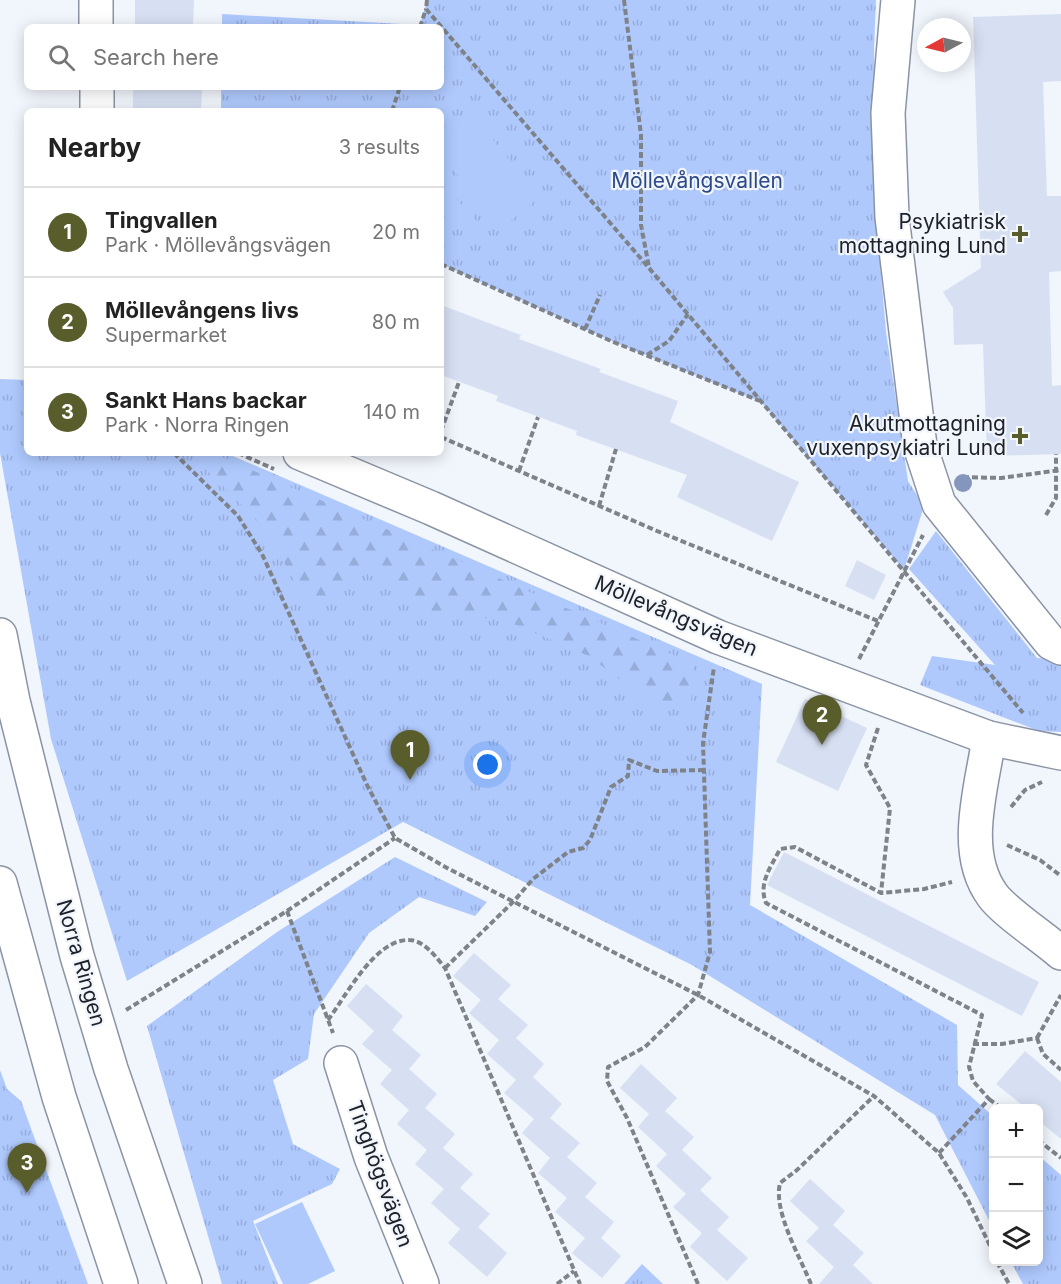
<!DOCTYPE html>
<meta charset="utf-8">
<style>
:root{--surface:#fff;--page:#f2f2f2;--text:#222;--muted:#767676;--line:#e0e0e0;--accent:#585d2b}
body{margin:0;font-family:Inter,sans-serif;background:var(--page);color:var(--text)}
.controls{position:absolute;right:18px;bottom:18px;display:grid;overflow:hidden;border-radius:9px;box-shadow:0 3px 15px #0003}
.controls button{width:54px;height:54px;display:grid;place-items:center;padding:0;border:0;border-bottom:2px solid var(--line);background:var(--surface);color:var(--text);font:30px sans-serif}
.compass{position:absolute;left:917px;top:18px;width:54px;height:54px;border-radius:50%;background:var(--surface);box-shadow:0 3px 15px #0003;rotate:263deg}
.you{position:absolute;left:488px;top:765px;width:21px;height:21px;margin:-15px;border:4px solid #fff;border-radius:50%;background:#1a73e8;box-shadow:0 0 0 9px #1a73e833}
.badge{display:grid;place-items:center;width:39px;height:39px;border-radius:50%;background:var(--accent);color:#fff;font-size:20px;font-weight:700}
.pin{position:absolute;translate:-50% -50px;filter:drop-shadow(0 2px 3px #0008)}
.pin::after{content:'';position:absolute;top:32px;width:21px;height:18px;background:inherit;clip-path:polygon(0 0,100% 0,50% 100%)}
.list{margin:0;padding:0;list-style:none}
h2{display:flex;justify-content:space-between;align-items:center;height:78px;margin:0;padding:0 24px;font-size:26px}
h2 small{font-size:20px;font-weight:400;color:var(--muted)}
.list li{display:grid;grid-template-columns:39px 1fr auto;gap:18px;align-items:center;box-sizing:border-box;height:90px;padding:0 24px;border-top:2px solid var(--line)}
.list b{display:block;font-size:22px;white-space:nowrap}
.list p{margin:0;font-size:20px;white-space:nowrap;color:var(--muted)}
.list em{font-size:20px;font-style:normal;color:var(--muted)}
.icon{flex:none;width:33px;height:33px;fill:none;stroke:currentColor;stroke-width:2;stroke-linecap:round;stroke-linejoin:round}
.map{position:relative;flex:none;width:1061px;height:1284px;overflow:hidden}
.search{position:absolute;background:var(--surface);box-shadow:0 3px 15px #0003;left:24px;top:24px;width:420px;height:66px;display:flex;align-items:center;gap:15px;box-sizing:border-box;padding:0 21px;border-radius:9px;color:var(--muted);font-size:22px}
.panel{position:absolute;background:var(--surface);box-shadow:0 3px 15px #0003;left:24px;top:108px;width:420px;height:348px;border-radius:9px}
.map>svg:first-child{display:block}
.grass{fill:url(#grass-tufts)}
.forest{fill:url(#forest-firs)}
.garden{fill:#afc9fd}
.building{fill:#d7e0f2}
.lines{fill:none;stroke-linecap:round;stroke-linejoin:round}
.minor-casing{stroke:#8b94a4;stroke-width:36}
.major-casing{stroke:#8b94a4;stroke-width:36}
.path{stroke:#7e8289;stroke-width:4;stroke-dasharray:6 3;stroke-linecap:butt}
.minor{stroke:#fff;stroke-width:33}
.major{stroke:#fff;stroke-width:33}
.tree{fill:#8596bc}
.poi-dot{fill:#585d2b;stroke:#f1f5fc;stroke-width:2}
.labels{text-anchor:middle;stroke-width:4.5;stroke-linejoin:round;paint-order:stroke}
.park-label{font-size:21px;fill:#2d4987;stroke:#f1f5fc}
.poi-label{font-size:21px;fill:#1e2128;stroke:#f1f5fc;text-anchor:end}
.street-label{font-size:21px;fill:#1e2128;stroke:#f1f5fc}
</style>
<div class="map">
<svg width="1061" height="1284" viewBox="0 0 1061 1284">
<defs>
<pattern id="grass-tufts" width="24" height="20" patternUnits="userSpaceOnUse" patternTransform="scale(1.5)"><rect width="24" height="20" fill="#afc9fd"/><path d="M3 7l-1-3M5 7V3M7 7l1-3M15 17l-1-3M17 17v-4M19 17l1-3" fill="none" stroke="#96acd9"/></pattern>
<pattern id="forest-firs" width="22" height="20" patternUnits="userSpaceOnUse" patternTransform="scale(1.5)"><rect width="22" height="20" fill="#afc9fd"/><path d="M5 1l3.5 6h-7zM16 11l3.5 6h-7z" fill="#96acd9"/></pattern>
</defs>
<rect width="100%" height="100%" fill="#f1f5fc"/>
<g class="grass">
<path d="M 427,0 L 876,0 L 874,48 L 879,251 L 886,332 L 908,481 L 924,506 L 904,570 L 761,402 L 611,341 L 441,264 L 441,111 L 221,111 L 221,87 L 441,87 L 441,27 L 222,27 L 222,14 L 420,25 Z"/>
<path d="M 0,379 L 27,380 L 27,453 L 226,453 L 762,684 L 750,905 L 957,1025 L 958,1085 L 993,1116 L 993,1228 L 935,1115 L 692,965 L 403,822 L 127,981 L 51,739 L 0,453 Z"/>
<path d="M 936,531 L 1037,658 L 1061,659 L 1061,732 L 1039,731 L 920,685 L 932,656 L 995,665 L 909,569 Z"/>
<path d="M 395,857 L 487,902 L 475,916 L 419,897 L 369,933 L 314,1014 L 308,1059 L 273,1080 L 293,1144 L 340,1169 L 332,1184 L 253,1221 L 278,1284 L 222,1284 L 147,1026 L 277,932 Z"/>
<path d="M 0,1070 L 7,1089 L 21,1101 L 88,1284 L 0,1284 Z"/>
<path d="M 1039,1156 L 1061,1175 L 1061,1284 L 1023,1284 L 1011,1262 L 1038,1262 Z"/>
<path d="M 642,1264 L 663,1284 L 624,1284 Z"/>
</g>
<path class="forest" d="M 213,453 L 694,664 L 691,704 L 660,710 L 589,656 L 502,619 L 422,615 L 372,567 L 351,573 L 328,605 L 306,603 L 266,529 L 209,472 Z"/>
<g class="garden">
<path d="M 473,116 L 540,197 L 502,228 L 441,155 L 441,143 Z"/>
<path d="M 454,196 L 488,234 L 475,245 L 441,207 Z"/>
<path d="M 302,1202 L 335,1271 L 308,1284 L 283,1284 L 255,1224 Z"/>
</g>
<g class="building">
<path d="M 135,0 L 194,0 L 193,27 L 135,27 Z"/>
<path d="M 1061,14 L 1061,81 L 1043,82 L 1047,196 L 1061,196 L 1061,271 L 1049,272 L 1052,386 L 1061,385 L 1061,454 L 987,456 L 983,344 L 954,345 L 953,308 L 943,292 L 981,268 L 973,17 Z"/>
<path d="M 133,87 L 202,87 L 201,111 L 133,111 Z"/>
<path d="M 441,305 L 521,335 L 519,339 L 601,369 L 599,372 L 678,401 L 670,422 L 799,482 L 772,541 L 677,497 L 687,475 L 576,435 L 577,431 L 496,401 L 498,396 L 441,375 Z"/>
<path d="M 857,560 L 886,575 L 874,600 L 845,586 Z"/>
<path d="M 805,699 L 867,728 L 838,791 L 776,762 Z"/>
<path d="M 784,852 L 1039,982 L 1022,1016 L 767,885 Z"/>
<path d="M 474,953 L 511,985 L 498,999 L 528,1025 L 516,1038 L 544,1064 L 533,1077 L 562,1104 L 550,1118 L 580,1143 L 567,1157 L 597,1183 L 585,1197 L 614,1222 L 601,1238 L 621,1256 L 602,1278 L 572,1253 L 585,1238 L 555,1212 L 567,1198 L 538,1173 L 550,1158 L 522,1133 L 534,1119 L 504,1093 L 516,1080 L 487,1054 L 499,1040 L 469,1013 L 481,1000 L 453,976 Z"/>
<path d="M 366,984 L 403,1016 L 392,1030 L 421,1055 L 409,1069 L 437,1094 L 425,1108 L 455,1134 L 443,1148 L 473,1174 L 460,1188 L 490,1214 L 478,1227 L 507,1253 L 487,1277 L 448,1243 L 460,1229 L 431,1203 L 444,1189 L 415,1164 L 427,1150 L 397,1124 L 409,1110 L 380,1084 L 392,1070 L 362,1044 L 374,1031 L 347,1006 Z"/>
<path d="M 1025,1051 L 1061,1082 L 1061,1139 L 1038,1120 L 1038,1108 L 1026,1108 L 996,1084 Z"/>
<path d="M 641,1064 L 677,1098 L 665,1111 L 694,1137 L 682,1150 L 712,1178 L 700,1190 L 729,1217 L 717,1230 L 748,1258 L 727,1281 L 690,1247 L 702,1233 L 673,1207 L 686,1194 L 656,1166 L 667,1154 L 638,1127 L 649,1114 L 620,1088 Z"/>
<path d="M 810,1179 L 845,1211 L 833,1225 L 864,1253 L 853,1265 L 873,1284 L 819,1284 L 834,1267 L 806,1241 L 819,1228 L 790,1201 Z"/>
</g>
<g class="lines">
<g class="minor-casing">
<g id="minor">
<path d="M 96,0 L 96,27"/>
<path d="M 898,0 L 888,113 L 892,217 L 920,446 L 939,504 L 1051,643 L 1061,648"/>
<path d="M 97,87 L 97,111"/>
<path d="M 300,453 L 431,508 L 718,637 L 989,738 L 1061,753"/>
<path d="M 989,738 C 982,787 960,852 993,896 C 1005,912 1044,938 1061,953"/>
<path d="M 341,1063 L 371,1157 L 422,1284"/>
</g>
</g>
<g class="major-casing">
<g id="major">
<path d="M 0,635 L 13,701 L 77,956 L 111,1069 L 185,1284"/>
<path d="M 0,883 L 59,1097 L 121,1284"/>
</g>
</g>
<g class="path">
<path d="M 427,0 L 426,9 L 649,268 L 1023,713"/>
<path d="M 624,0 L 641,135 L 641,225 L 649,267"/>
<path d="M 420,27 L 426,9"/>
<path d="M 392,111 L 400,87"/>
<path d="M 441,264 L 611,341 L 760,401"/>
<path d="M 585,329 L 600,295"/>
<path d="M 647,355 L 669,341 L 688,314"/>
<path d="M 441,431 L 459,382"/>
<path d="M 441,437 L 657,531 L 878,621"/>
<path d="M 174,453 L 238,516 L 262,554 L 367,785 L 395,838 L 449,869 L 698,995 L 874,1096 L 939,1153 L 967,1198 L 994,1254"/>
<path d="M 238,453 L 274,469"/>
<path d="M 519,471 L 538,417"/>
<path d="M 963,477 L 1001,478 L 1061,470"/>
<path d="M 599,506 L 616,449"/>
<path d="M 1046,515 L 1056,498 L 1056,454"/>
<path d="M 859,659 L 923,535"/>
<path d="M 878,728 L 866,765 L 890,808 L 881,893"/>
<path d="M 1011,807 L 1025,790 L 1042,782"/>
<path d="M 1007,845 L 1040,860 L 1061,876"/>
<path d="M 287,911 L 333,1033"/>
<path d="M 445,968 L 514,901 L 533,879 L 568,852 L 583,848 L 590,840 L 611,787 L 628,776 L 629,760 L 657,771 L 704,770"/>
<path d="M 126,1010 L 287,911 L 395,838"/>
<path d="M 328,1020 C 346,996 375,939 409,940 C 424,940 436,957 445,968 L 580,1284"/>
<path d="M 1037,1038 L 1061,995"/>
<path d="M 1037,1038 L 1043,1054 L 1061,1070"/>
<path d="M 973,1044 L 1002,1044 L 1037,1038"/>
<path d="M 989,1099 L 1001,1108"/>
<path d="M 1038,1140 L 1061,1158"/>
<path d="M 939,1153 L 989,1099 L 973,1081 L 969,1067 L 982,1015 L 766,903 C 758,883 771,867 780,849 L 795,847 L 881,893 L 924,889 L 952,882"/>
<path d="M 997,1262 L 1009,1284"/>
<path d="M 557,1284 L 574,1271"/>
<path d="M 698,1284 L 627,1118 L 607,1081 L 608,1067 L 645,1047 L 698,995 L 710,952 L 703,743 L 714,667"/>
<path d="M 811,1284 C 800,1257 773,1211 780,1183 L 797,1170 L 874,1096"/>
</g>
<use href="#minor" class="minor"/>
<use href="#major" class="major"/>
</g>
<circle class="tree" cx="963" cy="483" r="9"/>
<g class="poi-dot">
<path d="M1017 225h6v6h6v6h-6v6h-6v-6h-6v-6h6z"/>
<path d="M1017 427h6v6h6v6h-6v6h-6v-6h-6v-6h6z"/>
</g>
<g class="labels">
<g class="park-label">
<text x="697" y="188">Möllevångsvallen</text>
</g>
<g class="poi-label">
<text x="1006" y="229">Psykiatrisk<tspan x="1006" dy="24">mottagning Lund</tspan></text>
<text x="1006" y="431">Akutmottagning<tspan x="1006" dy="24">vuxenpsykiatri Lund</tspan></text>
</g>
<g class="street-label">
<text transform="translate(676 616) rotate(23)" y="7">Möllevångsvägen</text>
<text transform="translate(81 963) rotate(74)" y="7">Norra Ringen</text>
<text transform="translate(380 1174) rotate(70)" y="7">Tinghögsvägen</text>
</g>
</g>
</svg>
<div class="controls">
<button>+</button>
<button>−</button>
<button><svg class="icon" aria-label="layers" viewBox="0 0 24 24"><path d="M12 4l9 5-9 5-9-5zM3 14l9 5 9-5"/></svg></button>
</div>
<svg class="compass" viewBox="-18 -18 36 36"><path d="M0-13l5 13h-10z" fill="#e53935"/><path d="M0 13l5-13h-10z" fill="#767676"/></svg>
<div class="you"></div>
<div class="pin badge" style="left:410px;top:780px">1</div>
<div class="pin badge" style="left:822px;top:745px">2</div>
<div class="pin badge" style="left:27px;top:1193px">3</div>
<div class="search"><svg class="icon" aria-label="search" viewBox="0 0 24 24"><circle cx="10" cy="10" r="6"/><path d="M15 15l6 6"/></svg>Search here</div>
<section class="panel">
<h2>Nearby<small>3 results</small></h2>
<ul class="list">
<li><span class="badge">1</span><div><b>Tingvallen</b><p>Park · Möllevångsvägen</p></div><em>20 m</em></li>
<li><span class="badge">2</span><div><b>Möllevångens livs</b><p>Supermarket</p></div><em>80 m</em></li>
<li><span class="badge">3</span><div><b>Sankt Hans backar</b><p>Park · Norra Ringen</p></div><em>140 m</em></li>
</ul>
</section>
</div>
